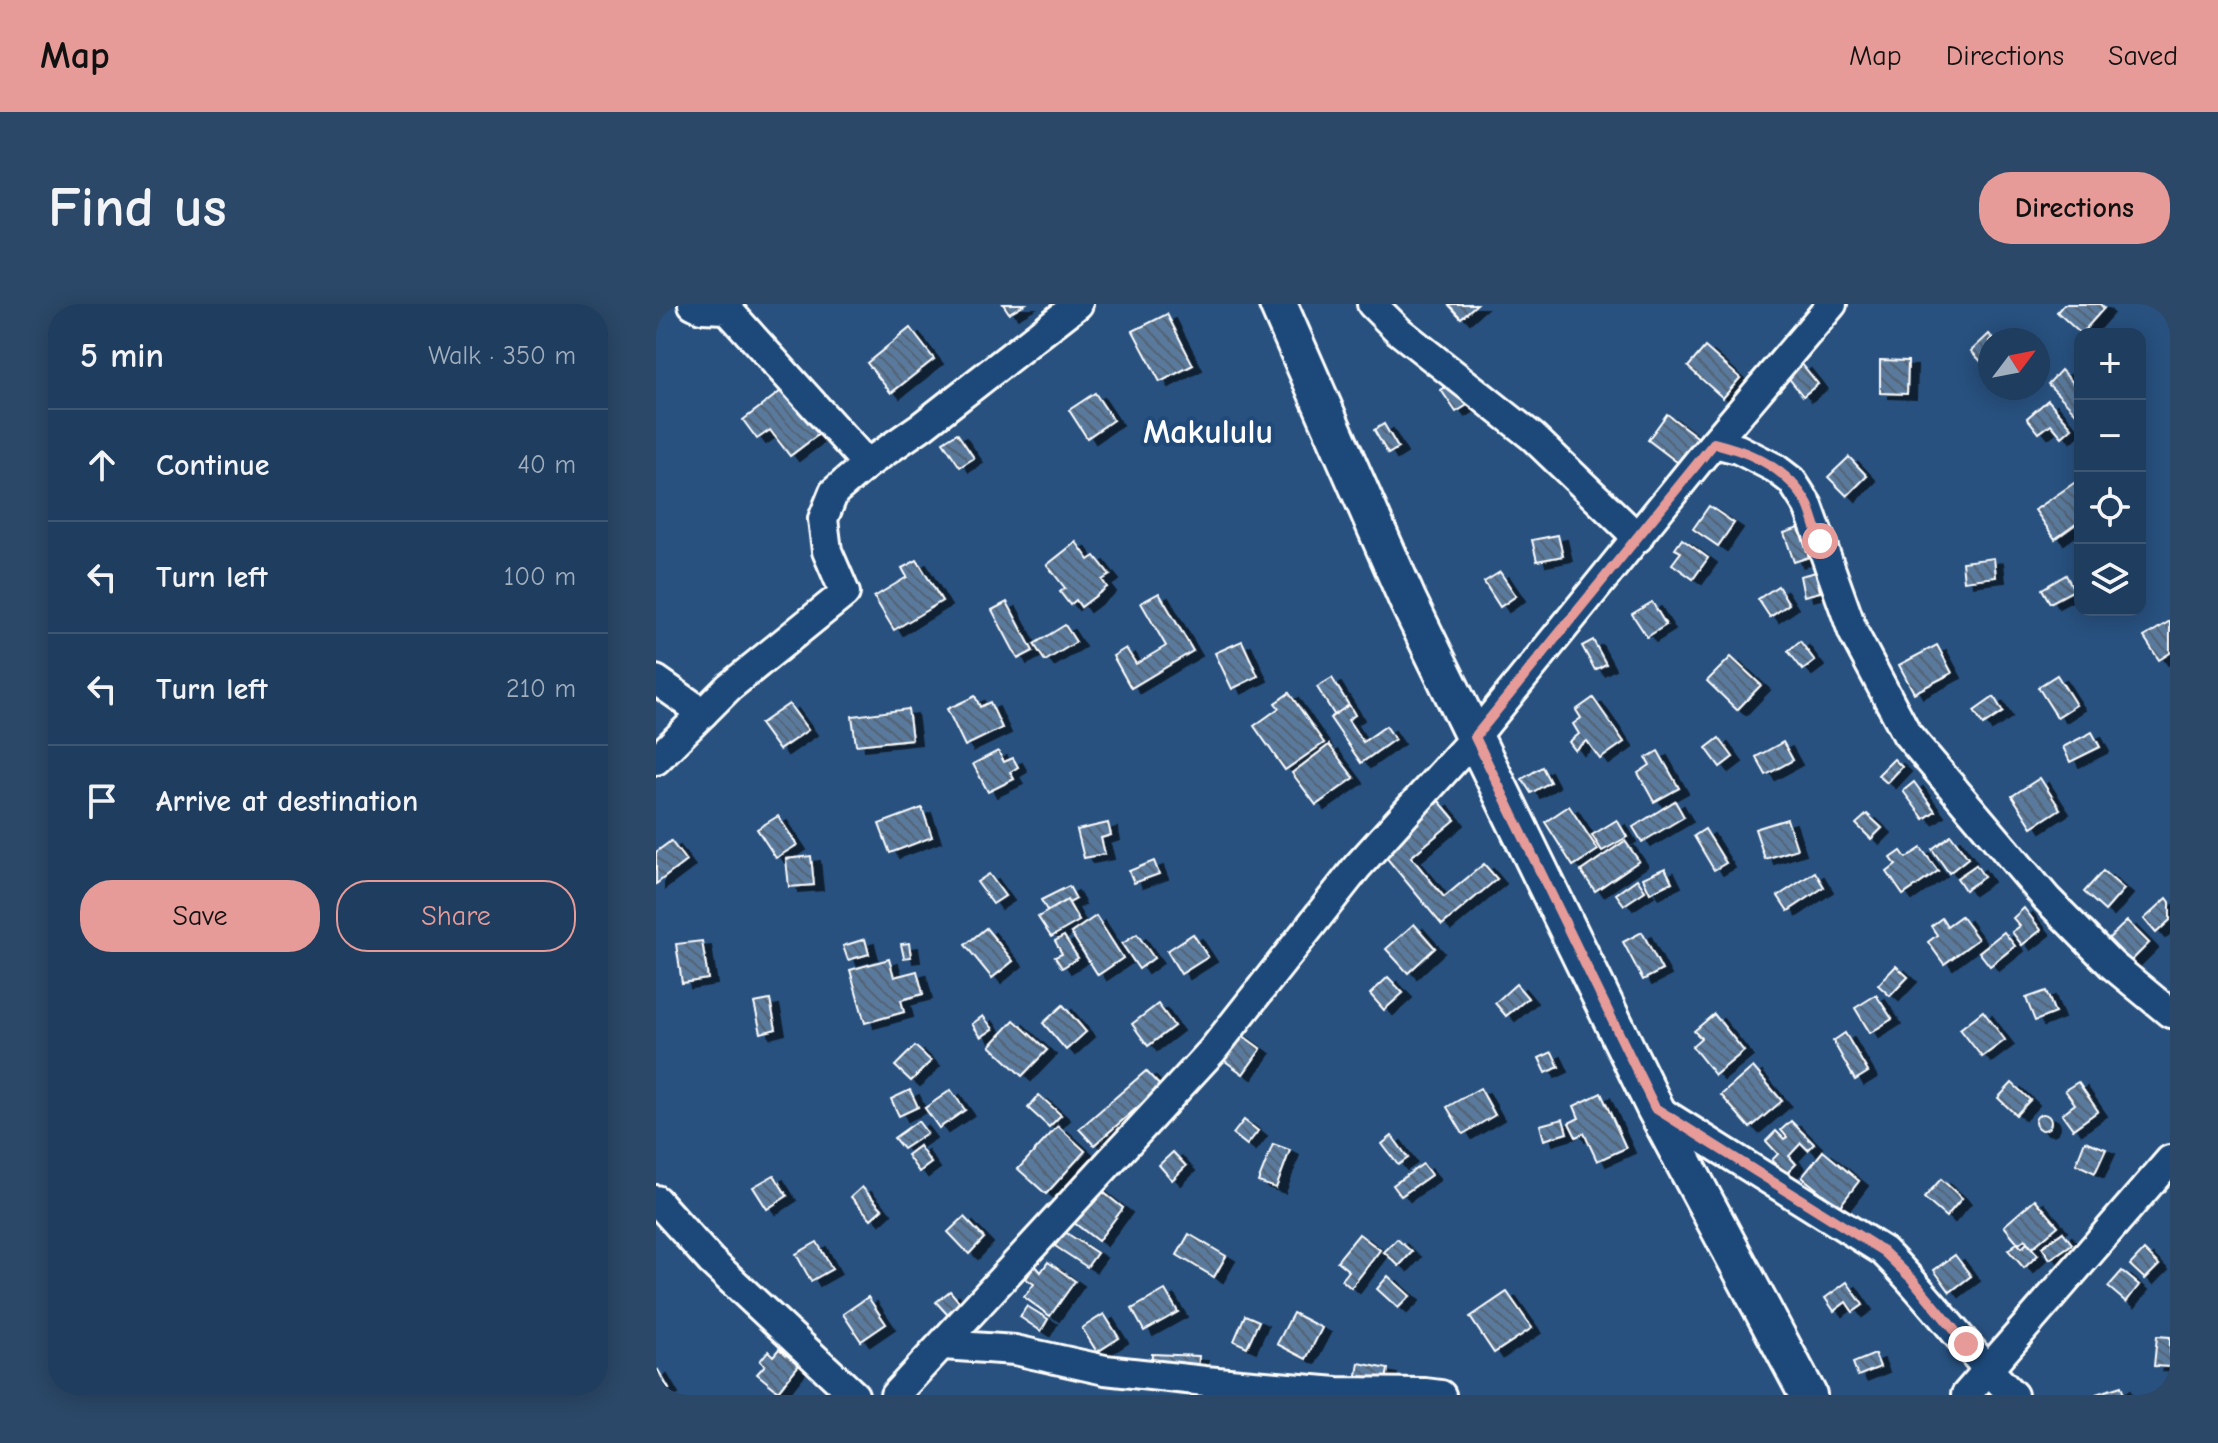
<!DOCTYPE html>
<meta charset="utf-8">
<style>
:root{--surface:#1e3d5f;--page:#2b4868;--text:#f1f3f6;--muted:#a1aebd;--line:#3c5674;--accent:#e69b98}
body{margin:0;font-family:"Comic Neue",sans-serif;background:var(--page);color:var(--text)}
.controls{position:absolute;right:24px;top:24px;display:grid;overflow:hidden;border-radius:16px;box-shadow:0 4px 20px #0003}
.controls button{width:72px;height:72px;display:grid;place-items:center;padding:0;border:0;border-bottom:2px solid var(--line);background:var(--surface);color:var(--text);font:40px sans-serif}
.compass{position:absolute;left:1322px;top:24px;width:72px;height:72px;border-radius:50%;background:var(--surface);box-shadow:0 4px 20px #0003;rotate:58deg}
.stop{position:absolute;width:24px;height:24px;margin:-18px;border:6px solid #e69b98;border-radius:50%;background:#fff}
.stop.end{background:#e69b98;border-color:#fff;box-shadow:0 2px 8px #0008}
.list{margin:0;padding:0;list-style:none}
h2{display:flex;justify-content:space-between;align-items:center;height:104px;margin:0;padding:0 32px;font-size:34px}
h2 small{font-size:26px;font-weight:400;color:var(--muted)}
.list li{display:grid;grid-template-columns:52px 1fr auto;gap:24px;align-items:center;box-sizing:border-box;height:112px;padding:0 32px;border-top:2px solid var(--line)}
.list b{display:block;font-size:30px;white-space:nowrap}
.list em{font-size:26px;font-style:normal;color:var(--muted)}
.actions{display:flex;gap:16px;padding:24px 32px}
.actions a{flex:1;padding:18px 0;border:2px solid var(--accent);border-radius:32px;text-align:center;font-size:28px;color:var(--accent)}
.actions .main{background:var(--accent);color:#111}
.icon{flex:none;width:44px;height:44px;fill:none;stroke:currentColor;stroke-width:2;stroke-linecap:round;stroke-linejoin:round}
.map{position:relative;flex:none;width:1514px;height:1091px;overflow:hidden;border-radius:32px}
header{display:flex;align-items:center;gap:48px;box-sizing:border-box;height:112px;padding:0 40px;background:var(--accent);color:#111}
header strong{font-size:38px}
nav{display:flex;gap:44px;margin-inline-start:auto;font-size:28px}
.intro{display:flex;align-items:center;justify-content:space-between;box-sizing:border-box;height:192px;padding:0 48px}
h1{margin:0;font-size:56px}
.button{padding:20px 36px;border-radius:32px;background:var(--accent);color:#111;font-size:28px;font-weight:700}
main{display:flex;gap:48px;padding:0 48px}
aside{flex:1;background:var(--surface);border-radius:32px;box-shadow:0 4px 20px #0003}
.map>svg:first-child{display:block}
.building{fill:url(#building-back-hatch);stroke:#fff;stroke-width:2;filter:url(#shadow)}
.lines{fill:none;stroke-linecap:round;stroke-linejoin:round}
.minor-casing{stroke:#fff;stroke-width:34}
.tertiary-casing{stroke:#fff;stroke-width:42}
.minor{stroke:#1f4a7a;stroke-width:28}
.tertiary{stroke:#1f4a7a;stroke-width:36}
.route{stroke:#e69b98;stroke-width:10}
.labels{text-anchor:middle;stroke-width:8;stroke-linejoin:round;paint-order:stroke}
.district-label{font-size:34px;font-weight:bold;fill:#fff;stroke:#1f4a7a}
</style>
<header>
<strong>Map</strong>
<nav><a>Map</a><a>Directions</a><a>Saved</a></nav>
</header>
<div class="intro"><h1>Find us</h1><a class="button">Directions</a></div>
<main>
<aside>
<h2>5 min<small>Walk · 350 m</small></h2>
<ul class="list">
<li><svg class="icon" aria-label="ahead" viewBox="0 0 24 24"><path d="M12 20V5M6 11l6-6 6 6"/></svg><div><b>Continue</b></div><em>40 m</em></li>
<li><svg class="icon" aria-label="left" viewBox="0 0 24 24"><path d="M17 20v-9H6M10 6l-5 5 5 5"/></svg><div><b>Turn left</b></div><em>100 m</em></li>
<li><svg class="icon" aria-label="left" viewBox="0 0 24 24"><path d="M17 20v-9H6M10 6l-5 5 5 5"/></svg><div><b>Turn left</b></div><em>210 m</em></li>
<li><svg class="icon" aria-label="arrive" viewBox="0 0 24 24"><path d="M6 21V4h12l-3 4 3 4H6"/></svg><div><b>Arrive at destination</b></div></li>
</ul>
<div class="actions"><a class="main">Save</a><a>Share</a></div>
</aside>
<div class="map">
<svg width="1514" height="1091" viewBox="0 0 1514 1091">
<defs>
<pattern id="building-back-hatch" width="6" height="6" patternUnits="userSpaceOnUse" patternTransform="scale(2)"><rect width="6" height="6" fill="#5a7a9d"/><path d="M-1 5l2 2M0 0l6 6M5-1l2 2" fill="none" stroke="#536374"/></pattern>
<filter id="shadow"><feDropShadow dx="9" dy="5" stdDeviation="0" flood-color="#0009"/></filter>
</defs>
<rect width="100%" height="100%" fill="#28517f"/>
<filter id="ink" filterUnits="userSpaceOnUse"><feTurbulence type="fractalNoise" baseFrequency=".0125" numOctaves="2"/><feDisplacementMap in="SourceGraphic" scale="16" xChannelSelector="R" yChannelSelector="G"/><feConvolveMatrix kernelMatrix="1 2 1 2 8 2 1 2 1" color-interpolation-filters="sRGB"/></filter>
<g filter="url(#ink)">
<g class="building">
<path d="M 347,0 L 369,0 L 353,9 Z"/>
<path d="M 792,0 L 821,0 L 805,14 Z"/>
<path d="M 1408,0 L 1444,0 L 1448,4 L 1425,30 L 1401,8 Z"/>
<path d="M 511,10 L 537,61 L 504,78 L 477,27 Z"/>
<path d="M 254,24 L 278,55 L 235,89 L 211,59 Z"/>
<path d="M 1333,30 L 1338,36 L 1334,36 L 1334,67 L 1315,47 Z"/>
<path d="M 1049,43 L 1084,74 L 1067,94 L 1032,63 Z"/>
<path d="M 1224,56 L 1252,57 L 1251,90 L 1224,89 Z"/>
<path d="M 1146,60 L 1162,80 L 1147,92 L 1131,72 Z"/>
<path d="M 1405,66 L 1424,86 L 1424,113 L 1392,80 Z"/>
<path d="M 797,77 L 813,100 L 800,108 L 785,86 Z"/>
<path d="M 129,84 L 163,130 L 134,152 L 114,126 L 101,135 L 87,116 Z"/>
<path d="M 439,89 L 457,116 L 431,134 L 413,106 Z"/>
<path d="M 1392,96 L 1416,124 L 1406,133 L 1395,120 L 1383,129 L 1371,114 Z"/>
<path d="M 1011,110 L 1045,136 L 1025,161 L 992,136 Z"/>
<path d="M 728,120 L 742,144 L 732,150 L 718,126 Z"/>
<path d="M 301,129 L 318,154 L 304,163 L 287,138 Z"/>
<path d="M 1193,153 L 1211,172 L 1191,192 L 1172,173 Z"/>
<path d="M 1421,177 L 1424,180 L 1424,217 L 1399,235 L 1379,206 Z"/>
<path d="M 1053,202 L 1078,219 L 1062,242 L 1037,225 Z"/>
<path d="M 1143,224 L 1153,253 L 1138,258 L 1128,229 Z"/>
<path d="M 902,231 L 907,252 L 881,257 L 876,236 Z"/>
<path d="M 1026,235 L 1052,254 L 1037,275 L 1016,260 L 1025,248 L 1019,245 Z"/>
<path d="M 420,238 L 433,256 L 439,252 L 454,271 L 446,276 L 451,283 L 425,303 L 420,296 L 414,301 L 404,288 L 409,284 L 391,261 Z"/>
<path d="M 1338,254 L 1340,273 L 1308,277 L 1306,258 Z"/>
<path d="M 261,256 L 286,297 L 238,326 L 218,293 L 251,273 L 246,264 Z"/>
<path d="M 844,268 L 860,292 L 844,303 L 828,278 Z"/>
<path d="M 1160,268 L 1164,288 L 1148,292 L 1144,272 Z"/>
<path d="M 1410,271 L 1418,286 L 1394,299 L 1386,285 Z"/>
<path d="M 1122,282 L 1133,300 L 1114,313 L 1102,295 Z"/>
<path d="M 503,289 L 537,347 L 475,384 L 457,352 L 470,344 L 480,360 L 510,342 L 485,299 Z"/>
<path d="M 351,298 L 377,347 L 362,355 L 336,306 Z"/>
<path d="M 996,298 L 1010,321 L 991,333 L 976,310 Z"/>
<path d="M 1514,317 L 1514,349 L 1503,356 L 1488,333 Z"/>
<path d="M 409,321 L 420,338 L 389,357 L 378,340 Z"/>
<path d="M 937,336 L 950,360 L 939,366 L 926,342 Z"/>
<path d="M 586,337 L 602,372 L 576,385 L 559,349 Z"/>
<path d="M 1144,337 L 1159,357 L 1147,366 L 1132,347 Z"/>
<path d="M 1281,341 L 1296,369 L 1258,389 L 1243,361 Z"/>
<path d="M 1075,353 L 1105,381 L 1081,406 L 1051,377 Z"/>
<path d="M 1401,371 L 1420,401 L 1401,413 L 1382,383 Z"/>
<path d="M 676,374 L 694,403 L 679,412 L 661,383 Z"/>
<path d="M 633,389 L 668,439 L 629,466 L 598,422 L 623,404 L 619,399 Z"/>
<path d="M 319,392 L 324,403 L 334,398 L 346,424 L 309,442 L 291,405 Z"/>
<path d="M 1338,393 L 1347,408 L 1327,421 L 1318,407 Z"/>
<path d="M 937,394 L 968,438 L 944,455 L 931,437 L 919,446 L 913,438 L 923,430 L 917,420 L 925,414 L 920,406 Z"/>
<path d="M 133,400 L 152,426 L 123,446 L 104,420 Z"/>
<path d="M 693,401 L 699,411 L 692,416 L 707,438 L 730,422 L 739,435 L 705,459 L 674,414 Z"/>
<path d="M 252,405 L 256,435 L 200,441 L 196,412 Z"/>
<path d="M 1436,428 L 1444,443 L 1414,458 L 1407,443 Z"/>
<path d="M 1063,434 L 1077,453 L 1064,463 L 1050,444 Z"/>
<path d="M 1127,438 L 1137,456 L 1110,471 L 1100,453 Z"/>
<path d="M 673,441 L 698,474 L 660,501 L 636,469 Z"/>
<path d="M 342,447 L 348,458 L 357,454 L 362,463 L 354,468 L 358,475 L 332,488 L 317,460 Z"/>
<path d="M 1002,447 L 1023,484 L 998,498 L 982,469 L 994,461 L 990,454 Z"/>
<path d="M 1238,455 L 1246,463 L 1231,479 L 1222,471 Z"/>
<path d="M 886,463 L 894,478 L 875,489 L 866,475 Z"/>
<path d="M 1384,474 L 1404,505 L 1376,523 L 1356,492 Z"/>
<path d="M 1258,478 L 1279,507 L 1268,515 L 1247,487 Z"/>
<path d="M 783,497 L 799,516 L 755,553 L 788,593 L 828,560 L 841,575 L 786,621 L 724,546 Z"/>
<path d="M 1019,497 L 1028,513 L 986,538 L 977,523 Z"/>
<path d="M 913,502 L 942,546 L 917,562 L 889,518 Z"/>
<path d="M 266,504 L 276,533 L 234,549 L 223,520 Z"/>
<path d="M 1211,510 L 1226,524 L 1215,535 L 1200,520 Z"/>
<path d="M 122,512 L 141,541 L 120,554 L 101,525 Z"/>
<path d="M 1131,515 L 1141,545 L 1109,555 L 1099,525 Z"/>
<path d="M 961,516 L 971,533 L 946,547 L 936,531 Z"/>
<path d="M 452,519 L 455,531 L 445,534 L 449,550 L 428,554 L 421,526 Z"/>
<path d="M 1049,525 L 1070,559 L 1058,566 L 1038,532 Z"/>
<path d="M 1295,531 L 1312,554 L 1293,569 L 1276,545 Z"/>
<path d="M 15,537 L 30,557 L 0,580 L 0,548 Z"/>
<path d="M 969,537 L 983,557 L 939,587 L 925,567 Z"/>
<path d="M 1265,544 L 1282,567 L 1247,591 L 1231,568 L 1240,561 L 1235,554 L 1245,547 L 1250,554 Z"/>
<path d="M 155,552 L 158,581 L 133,583 L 130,555 Z"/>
<path d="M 498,557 L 503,570 L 478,579 L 473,567 Z"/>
<path d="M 1320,561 L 1328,573 L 1309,586 L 1301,574 Z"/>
<path d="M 1009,564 L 1016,578 L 994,589 L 987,574 Z"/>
<path d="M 1447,567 L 1468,585 L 1449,607 L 1428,588 Z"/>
<path d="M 1159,568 L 1168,583 L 1132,607 L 1122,592 Z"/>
<path d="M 333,570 L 349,592 L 337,600 L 321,578 Z"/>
<path d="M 981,575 L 989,587 L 968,601 L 960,590 Z"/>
<path d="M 413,582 L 420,595 L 393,610 L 385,596 Z"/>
<path d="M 1511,594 L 1514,598 L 1514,616 L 1500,629 L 1488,615 Z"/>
<path d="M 411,596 L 423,617 L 395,633 L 382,613 Z"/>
<path d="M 1368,604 L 1385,626 L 1366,641 L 1356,628 L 1364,622 L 1357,614 Z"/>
<path d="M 440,612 L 467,654 L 442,671 L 415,629 Z"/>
<path d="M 1305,612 L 1322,635 L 1288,660 L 1272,638 L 1281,631 L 1275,622 L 1286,614 L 1291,622 Z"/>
<path d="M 1471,617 L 1493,639 L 1471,661 L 1449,638 Z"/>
<path d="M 758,620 L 779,644 L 752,669 L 730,645 Z"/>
<path d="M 330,624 L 357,657 L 336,674 L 309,641 Z"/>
<path d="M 986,628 L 1006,666 L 987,676 L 967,638 Z"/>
<path d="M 1348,628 L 1359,642 L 1334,662 L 1323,648 Z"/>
<path d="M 481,630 L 498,654 L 483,665 L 466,640 Z"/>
<path d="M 537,630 L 552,653 L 525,670 L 511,647 Z"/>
<path d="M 408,632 L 422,654 L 406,664 L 399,653 L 406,650 L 399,637 Z"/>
<path d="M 209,635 L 213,650 L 192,656 L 187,642 Z"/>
<path d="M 46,637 L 52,675 L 26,679 L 20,640 Z"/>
<path d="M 253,639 L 255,653 L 248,654 L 245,640 Z"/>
<path d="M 233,655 L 238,673 L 261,667 L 267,690 L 245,696 L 248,708 L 209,719 L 194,666 Z"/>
<path d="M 1240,662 L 1252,673 L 1234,692 L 1222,681 Z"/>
<path d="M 732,673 L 747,689 L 728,706 L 714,690 Z"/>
<path d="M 860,680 L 872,694 L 850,712 L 839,699 Z"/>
<path d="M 1390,687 L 1399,709 L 1379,717 L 1370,694 Z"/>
<path d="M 1220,691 L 1236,715 L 1214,729 L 1199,704 Z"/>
<path d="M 114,696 L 120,725 L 105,729 L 98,699 Z"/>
<path d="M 502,700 L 518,722 L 492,742 L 476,720 Z"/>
<path d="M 407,701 L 430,728 L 410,746 L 387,719 Z"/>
<path d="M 1327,707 L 1349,736 L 1326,753 L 1304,725 Z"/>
<path d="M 1058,710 L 1088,747 L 1059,771 L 1036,742 L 1045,734 L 1038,727 Z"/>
<path d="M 327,712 L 337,725 L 325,733 L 316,720 Z"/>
<path d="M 358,716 L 391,746 L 366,772 L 334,742 Z"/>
<path d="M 583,729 L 605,745 L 587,770 L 565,754 Z"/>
<path d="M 1189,729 L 1212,768 L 1199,776 L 1177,737 Z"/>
<path d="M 259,742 L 275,757 L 255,777 L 239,762 Z"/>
<path d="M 896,748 L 903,763 L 890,769 L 883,754 Z"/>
<path d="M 1097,763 L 1126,797 L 1094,824 L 1065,791 Z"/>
<path d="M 490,767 L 505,783 L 438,841 L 423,825 Z"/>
<path d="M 1422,778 L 1442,807 L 1417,825 L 1406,810 L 1419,800 L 1409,786 Z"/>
<path d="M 1356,779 L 1374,796 L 1360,811 L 1342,794 Z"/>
<path d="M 824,784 L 839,811 L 807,830 L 791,803 Z"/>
<path d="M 254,786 L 262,803 L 243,812 L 235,795 Z"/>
<path d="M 295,786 L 309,806 L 283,824 L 269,804 Z"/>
<path d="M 945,789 L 970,844 L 941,857 L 928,829 L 920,833 L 913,819 L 923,814 L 918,802 Z"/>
<path d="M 383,791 L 405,811 L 393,823 L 372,804 Z"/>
<circle cx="1387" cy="818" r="8"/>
<path d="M 907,815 L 911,829 L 888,836 L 884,821 Z"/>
<path d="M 588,816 L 602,827 L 591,841 L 577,830 Z"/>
<path d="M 262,817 L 271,829 L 247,845 L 238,834 Z"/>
<path d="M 1135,817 L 1158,840 L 1152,846 L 1145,839 L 1133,852 L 1140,860 L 1130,870 L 1116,856 L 1122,850 L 1110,837 L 1120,827 L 1128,835 L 1131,833 L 1125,826 Z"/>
<path d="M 402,822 L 429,847 L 390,890 L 362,865 Z"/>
<path d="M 736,832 L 752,854 L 742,861 L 726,840 Z"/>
<path d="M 1429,837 L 1450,845 L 1439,869 L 1420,860 Z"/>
<path d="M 617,840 L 634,846 L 620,884 L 602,878 Z"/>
<path d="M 263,842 L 275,859 L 263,868 L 251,851 Z"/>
<path d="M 1167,847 L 1203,877 L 1183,903 L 1146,873 Z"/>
<path d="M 517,848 L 530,862 L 516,876 L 503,861 Z"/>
<path d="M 767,860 L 775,871 L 745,892 L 737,881 Z"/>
<path d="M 118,871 L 131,892 L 111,905 L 97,883 Z"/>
<path d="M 1285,875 L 1306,894 L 1290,913 L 1268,894 Z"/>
<path d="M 206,883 L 226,905 L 215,915 L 195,893 Z"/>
<path d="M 442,884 L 467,904 L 442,937 L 417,918 Z"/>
<path d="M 1379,895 L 1402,922 L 1376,944 L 1369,935 L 1363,940 L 1348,922 Z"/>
<path d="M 308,913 L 328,934 L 313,950 L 292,928 Z"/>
<path d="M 409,928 L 441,949 L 431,963 L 399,942 Z"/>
<path d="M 1407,928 L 1416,940 L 1394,955 L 1386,943 Z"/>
<path d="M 533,930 L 570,952 L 558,973 L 521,951 Z"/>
<path d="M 703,930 L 724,946 L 695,984 L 686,976 L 693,967 L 681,957 Z"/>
<path d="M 741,935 L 756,948 L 743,962 L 728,948 Z"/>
<path d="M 161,938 L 176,965 L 155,977 L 140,950 Z"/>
<path d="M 1361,939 L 1366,944 L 1371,939 L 1382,951 L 1368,964 L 1352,946 Z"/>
<path d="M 1488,946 L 1503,961 L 1489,975 L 1474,961 Z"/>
<path d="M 1299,951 L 1315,972 L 1294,988 L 1278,966 Z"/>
<path d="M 392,958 L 419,977 L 394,1012 L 368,993 L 378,980 L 370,975 L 379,961 L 385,968 Z"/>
<path d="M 1466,967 L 1483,981 L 1470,998 L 1452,983 Z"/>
<path d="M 732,972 L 754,992 L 742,1004 L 721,985 Z"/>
<path d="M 1191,978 L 1207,1001 L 1197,1008 L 1190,998 L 1178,1007 L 1169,994 Z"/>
<path d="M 509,986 L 522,1008 L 488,1027 L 476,1005 Z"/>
<path d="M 294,987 L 304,999 L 291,1010 L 280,998 Z"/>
<path d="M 851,988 L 876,1024 L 838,1049 L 814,1013 Z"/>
<path d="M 212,993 L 230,1020 L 205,1037 L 187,1010 Z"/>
<path d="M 371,1002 L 392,1015 L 385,1027 L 364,1013 Z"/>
<path d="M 637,1009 L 666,1024 L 650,1055 L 621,1040 Z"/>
<path d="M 448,1010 L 463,1034 L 441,1048 L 426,1024 Z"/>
<path d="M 589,1011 L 603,1017 L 591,1043 L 578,1037 Z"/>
<path d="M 1501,1032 L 1514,1033 L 1514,1063 L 1498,1062 Z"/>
<path d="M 123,1045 L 143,1061 L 122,1087 L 101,1070 L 109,1061 L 104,1057 L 112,1047 L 117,1052 Z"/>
<path d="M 496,1050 L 543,1052 L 542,1067 L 495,1065 Z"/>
<path d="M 1219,1050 L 1224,1063 L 1202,1072 L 1197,1059 Z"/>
<path d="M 703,1059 L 732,1065 L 729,1082 L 700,1077 Z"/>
<path d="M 2,1066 L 13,1085 L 0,1091 L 0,1068 Z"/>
<path d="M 1465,1082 L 1468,1091 L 1440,1091 L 1440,1090 Z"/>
</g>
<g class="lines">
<g class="minor-casing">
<g id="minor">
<path d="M 37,0 L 45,4 L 71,5 L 211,160"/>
<path d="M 716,0 L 743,27 L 877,133 L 982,234"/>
<path d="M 1058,139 L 1082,145 L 1119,164 L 1136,177 L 1152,202 L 1197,328 L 1251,430 L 1391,595 L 1456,661 L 1514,709"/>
<path d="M 0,376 L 47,409"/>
<path d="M 0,456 L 73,383 L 189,289 L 171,247 L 167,215 L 178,188 L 211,160 L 266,122 L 422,0"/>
<path d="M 999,804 L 1227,947 C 1274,993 1310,1046 1357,1091"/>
<path d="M 0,896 L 55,957 L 198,1091"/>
<path d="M 287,1041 L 359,1046 L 449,1066 L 549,1077 L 681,1088 L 769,1089 L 785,1091"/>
<path d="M 239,1091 L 556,747 L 701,563 L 819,433 L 1046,153 L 1176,0"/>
<path d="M 1310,1091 L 1514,856"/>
</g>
</g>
<g class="tertiary-casing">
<path id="tertiary" d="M 622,0 L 752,297 L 999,804 L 1152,1091"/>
</g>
<use href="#minor" class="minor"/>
<use href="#tertiary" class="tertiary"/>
</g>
</g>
<g class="lines" filter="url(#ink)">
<path class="route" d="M 1164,237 C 1160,225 1157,212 1152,201 C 1133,165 1095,148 1058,139 L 819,433 L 999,804 L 1227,947 L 1257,976 L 1310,1040"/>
</g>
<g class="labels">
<g class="district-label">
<text x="552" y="139">Makululu</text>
</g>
</g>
</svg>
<div class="controls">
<button>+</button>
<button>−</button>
<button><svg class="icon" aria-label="locate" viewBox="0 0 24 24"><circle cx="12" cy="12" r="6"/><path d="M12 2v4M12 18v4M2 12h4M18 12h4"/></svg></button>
<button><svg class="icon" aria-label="layers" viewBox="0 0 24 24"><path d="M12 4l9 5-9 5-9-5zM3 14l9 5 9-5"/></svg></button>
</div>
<svg class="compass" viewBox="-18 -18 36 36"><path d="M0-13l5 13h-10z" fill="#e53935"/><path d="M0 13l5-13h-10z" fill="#a1aebd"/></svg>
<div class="stop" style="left:1164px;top:237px"></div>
<div class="stop end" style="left:1310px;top:1040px"></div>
</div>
</main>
